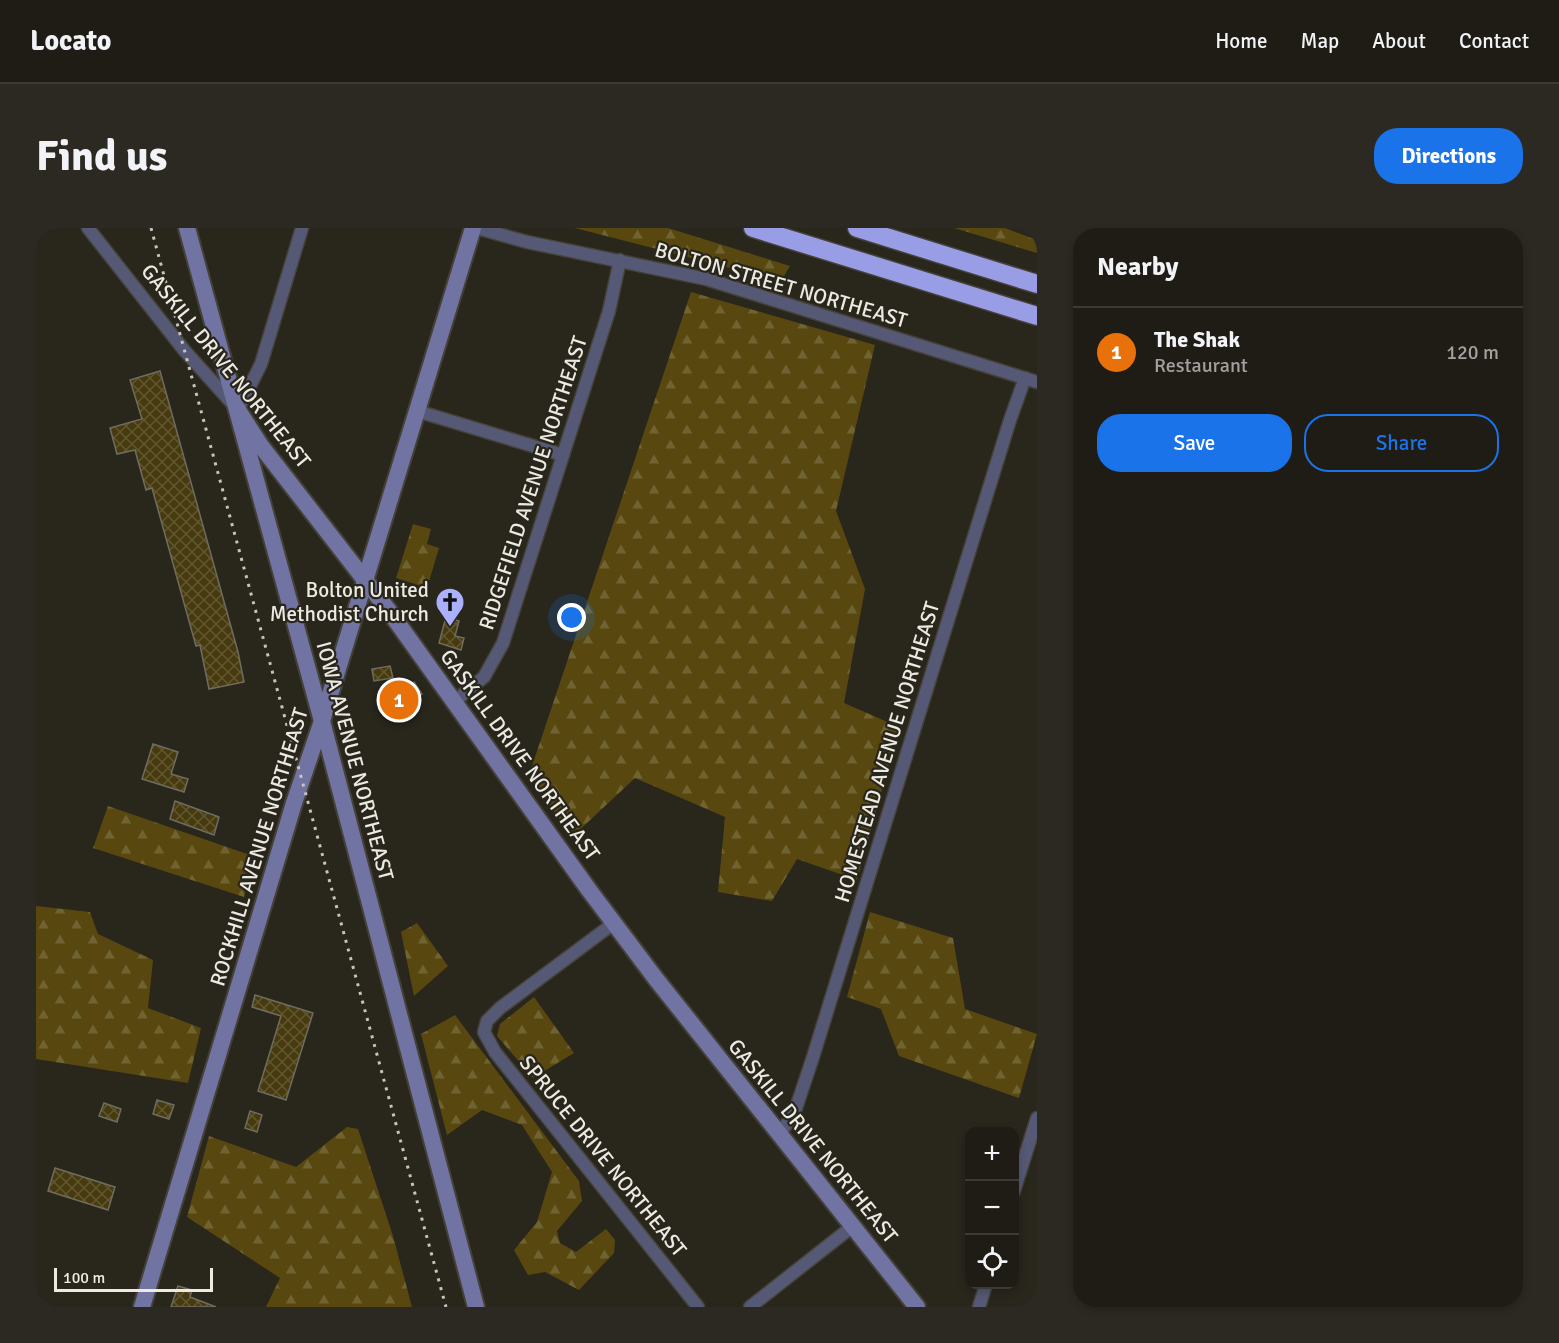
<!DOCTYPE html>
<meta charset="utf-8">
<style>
:root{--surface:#1f1c15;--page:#2c2922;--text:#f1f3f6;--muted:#a1a1a0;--line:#3c3a34;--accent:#1a73e8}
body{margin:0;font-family:Signika,sans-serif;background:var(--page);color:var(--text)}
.controls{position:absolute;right:18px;bottom:18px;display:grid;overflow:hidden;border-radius:12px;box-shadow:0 3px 9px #0003}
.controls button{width:54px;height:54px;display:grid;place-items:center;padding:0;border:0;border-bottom:2px solid var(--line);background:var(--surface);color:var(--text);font:30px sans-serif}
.scale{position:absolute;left:18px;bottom:15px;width:159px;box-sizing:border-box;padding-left:6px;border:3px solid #eceae3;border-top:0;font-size:16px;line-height:21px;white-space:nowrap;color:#eceae3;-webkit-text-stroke:4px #29261c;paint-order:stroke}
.you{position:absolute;left:536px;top:390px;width:21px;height:21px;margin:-15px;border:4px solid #fff;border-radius:50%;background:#1a73e8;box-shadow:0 0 0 9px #1a73e833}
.badge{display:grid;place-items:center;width:39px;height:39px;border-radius:50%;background:var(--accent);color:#fff;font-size:20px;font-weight:700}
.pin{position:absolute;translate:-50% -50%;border:3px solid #fff;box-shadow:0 2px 6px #0006}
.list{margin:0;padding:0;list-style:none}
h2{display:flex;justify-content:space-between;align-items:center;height:78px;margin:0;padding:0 24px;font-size:26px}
h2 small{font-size:20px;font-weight:400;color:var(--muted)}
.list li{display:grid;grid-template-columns:39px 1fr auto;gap:18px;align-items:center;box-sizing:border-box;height:90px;padding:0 24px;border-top:2px solid var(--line)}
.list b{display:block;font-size:22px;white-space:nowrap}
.list p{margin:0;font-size:20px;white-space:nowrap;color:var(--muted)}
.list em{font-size:20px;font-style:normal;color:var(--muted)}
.actions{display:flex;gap:12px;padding:18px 24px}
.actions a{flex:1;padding:14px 0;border:2px solid var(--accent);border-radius:24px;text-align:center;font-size:21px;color:var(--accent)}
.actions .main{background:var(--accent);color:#fff}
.icon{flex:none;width:33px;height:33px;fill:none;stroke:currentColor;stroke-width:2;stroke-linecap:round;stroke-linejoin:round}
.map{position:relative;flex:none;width:1001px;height:1079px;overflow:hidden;border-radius:24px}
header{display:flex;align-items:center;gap:36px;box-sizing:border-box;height:84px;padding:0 30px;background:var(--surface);border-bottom:2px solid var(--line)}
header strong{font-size:28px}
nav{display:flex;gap:33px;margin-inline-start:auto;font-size:21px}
.intro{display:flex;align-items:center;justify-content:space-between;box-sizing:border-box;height:144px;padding:0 36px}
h1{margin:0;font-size:42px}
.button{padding:15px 27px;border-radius:24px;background:var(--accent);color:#fff;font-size:21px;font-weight:700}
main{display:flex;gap:36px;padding:0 36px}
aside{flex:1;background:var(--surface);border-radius:24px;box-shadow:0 3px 9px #0003}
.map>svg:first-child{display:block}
.forest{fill:url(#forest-firs)}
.building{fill:url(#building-cross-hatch);stroke:#6f6c60;stroke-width:1.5}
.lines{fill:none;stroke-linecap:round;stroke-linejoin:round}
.street-casing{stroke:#444138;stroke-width:15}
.secondary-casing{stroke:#444138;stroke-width:20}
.highway-casing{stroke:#444138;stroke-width:21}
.street{stroke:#565975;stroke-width:12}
.secondary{stroke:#7174a2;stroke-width:16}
.highway{stroke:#989de5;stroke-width:18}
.rail{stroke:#c6c4bc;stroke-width:3;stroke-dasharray:3 6;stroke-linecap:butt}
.labels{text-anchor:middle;stroke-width:4.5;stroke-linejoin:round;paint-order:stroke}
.street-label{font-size:21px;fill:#eceae3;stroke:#29261c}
.poi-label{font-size:21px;fill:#eceae3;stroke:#29261c;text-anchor:end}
</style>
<header>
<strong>Locato</strong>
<nav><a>Home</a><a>Map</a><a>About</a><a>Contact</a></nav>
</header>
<div class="intro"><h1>Find us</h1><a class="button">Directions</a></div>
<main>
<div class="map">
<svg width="1001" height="1079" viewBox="0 0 1001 1079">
<defs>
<pattern id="forest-firs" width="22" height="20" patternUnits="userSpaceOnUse" patternTransform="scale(1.5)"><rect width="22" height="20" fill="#58480f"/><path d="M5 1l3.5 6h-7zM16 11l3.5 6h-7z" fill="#706332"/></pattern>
<pattern id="building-cross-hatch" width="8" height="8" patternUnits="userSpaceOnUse" patternTransform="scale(1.5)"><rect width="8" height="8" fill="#463a0e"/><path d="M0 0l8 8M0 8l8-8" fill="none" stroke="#615731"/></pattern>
</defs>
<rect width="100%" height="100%" fill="#29261c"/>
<g class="forest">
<path d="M 539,0 L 632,0 L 754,38 L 745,53 Z"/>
<path d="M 918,0 L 969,0 L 1001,12 L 1001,25 Z"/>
<path d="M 655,64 L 839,117 L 800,283 L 829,361 L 808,475 L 863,499 L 821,652 L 761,631 L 736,673 L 682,664 L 689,589 L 599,550 L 536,609 L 493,547 Z"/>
<path d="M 377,296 L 395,301 L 391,316 L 403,320 L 391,360 L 360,350 Z"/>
<path d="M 72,578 L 217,628 L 208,669 L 57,620 Z"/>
<path d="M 0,678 L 54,684 L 62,706 L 117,732 L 112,780 L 165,800 L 152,855 L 0,831 Z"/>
<path d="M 834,684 L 917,710 L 929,781 L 1001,806 L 983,870 L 863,828 L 845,781 L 811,769 Z"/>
<path d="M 381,695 L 412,738 L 378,768 L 365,704 Z"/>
<path d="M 498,769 L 538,825 L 497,850 L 461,808 L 464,796 Z"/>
<path d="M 419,787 L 543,953 L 546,973 L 521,1003 L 524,1015 L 540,1024 L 570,1001 L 579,1012 L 578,1025 L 543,1062 L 509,1044 L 492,1047 L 478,1022 L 501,994 L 516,944 L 486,897 L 446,882 L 411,907 L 385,806 Z"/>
<path d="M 311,899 L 322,901 L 357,1008 L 376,1079 L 230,1079 L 244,1050 L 151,989 L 173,908 L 260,939 Z"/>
</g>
<g class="building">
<path d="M 124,143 L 202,424 L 208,454 L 173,461 L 164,417 L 160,418 L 116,260 L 110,262 L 99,222 L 81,226 L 74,200 L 106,191 L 94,152 Z"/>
<path d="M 410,389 L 423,393 L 419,408 L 428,410 L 425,422 L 403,415 Z"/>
<path d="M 354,438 L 357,450 L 338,453 L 336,441 Z"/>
<path d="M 378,454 L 386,466 L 364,482 L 356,470 Z"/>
<path d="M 117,516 L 142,524 L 135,546 L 152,551 L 148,564 L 106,551 Z"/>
<path d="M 139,573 L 183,589 L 178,607 L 134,591 Z"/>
<path d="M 219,767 L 277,785 L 250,872 L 222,863 L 245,788 L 216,779 Z"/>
<path d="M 121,872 L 138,877 L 133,891 L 117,886 Z"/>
<path d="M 68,875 L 85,881 L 81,894 L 63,888 Z"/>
<path d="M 214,883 L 226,887 L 221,904 L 209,900 Z"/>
<path d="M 19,940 L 79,959 L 72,982 L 12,963 Z"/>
<path d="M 142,1058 L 156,1062 L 154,1069 L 180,1079 L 135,1079 Z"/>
</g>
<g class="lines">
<g class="street-casing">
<g id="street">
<path d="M 52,0 L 148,122 L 202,182 L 225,136 L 266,0"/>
<path d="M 441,0 L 491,14 L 670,51 L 1001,154"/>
<path d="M 381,183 L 527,227"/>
<path d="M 418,474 L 448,449 L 467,415 L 573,83 L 584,32"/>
<path d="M 578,695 L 464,780 L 451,793 L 448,804 L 459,824 L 662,1079"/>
<path d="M 744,906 L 759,883 L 777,829 L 974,192 L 989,150"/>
<path d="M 978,963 L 1001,890"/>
<path d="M 714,1079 L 817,998"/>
<path d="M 943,1079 L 950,1056"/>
</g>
</g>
<g class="secondary-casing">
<g id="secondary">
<path d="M 151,0 L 286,493 L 440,1079"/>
<path d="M 202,182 L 225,218 L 353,383 L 553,662 L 620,751 L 881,1079"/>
<path d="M 106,1079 L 258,575 L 286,493 L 437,0"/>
</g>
</g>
<g class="highway-casing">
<g id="highway">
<path d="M 717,0 L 1001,88"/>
<path d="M 821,0 L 1001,56"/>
</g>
</g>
<use href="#street" class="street"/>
<use href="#secondary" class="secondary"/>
<use href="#highway" class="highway"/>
<path class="rail" d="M 115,0 L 410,1079"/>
</g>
<defs>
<g id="church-pin" transform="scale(1.5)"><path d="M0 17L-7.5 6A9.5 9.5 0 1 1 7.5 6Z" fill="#aab0fb" stroke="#29261c"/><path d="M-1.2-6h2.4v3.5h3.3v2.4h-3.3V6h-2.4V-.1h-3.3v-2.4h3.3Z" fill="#111"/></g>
</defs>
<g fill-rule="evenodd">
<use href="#church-pin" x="414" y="374"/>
</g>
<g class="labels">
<g class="street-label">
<text transform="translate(745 57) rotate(16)" y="7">BOLTON STREET NORTHEAST</text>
<text transform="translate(190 138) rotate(51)" y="7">GASKILL DRIVE NORTHEAST</text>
<text transform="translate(497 255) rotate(-72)" y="7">RIDGEFIELD AVENUE NORTHEAST</text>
<text transform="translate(851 524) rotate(-73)" y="7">HOMESTEAD AVENUE NORTHEAST</text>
<text transform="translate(484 527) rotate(54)" y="7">GASKILL DRIVE NORTHEAST</text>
<text transform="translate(319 533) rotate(75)" y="7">IOWA AVENUE NORTHEAST</text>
<text transform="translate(223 619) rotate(-73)" y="7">ROCKHILL AVENUE NORTHEAST</text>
<text transform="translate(777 913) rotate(51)" y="7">GASKILL DRIVE NORTHEAST</text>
<text transform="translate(567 928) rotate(51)" y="7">SPRUCE DRIVE NORTHEAST</text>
</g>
<g class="poi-label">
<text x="393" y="369">Bolton United<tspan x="393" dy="24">Methodist Church</tspan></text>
</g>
</g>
</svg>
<div class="controls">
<button>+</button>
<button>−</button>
<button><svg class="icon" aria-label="locate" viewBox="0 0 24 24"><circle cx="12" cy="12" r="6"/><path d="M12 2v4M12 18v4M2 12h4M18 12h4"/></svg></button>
</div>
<div class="scale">100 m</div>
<div class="you"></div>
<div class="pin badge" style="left:363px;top:472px;background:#e8710a">1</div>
</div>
<aside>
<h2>Nearby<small></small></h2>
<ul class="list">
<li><span class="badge" style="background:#e8710a">1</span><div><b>The Shak</b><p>Restaurant</p></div><em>120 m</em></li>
</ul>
<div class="actions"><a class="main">Save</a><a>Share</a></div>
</aside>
</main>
